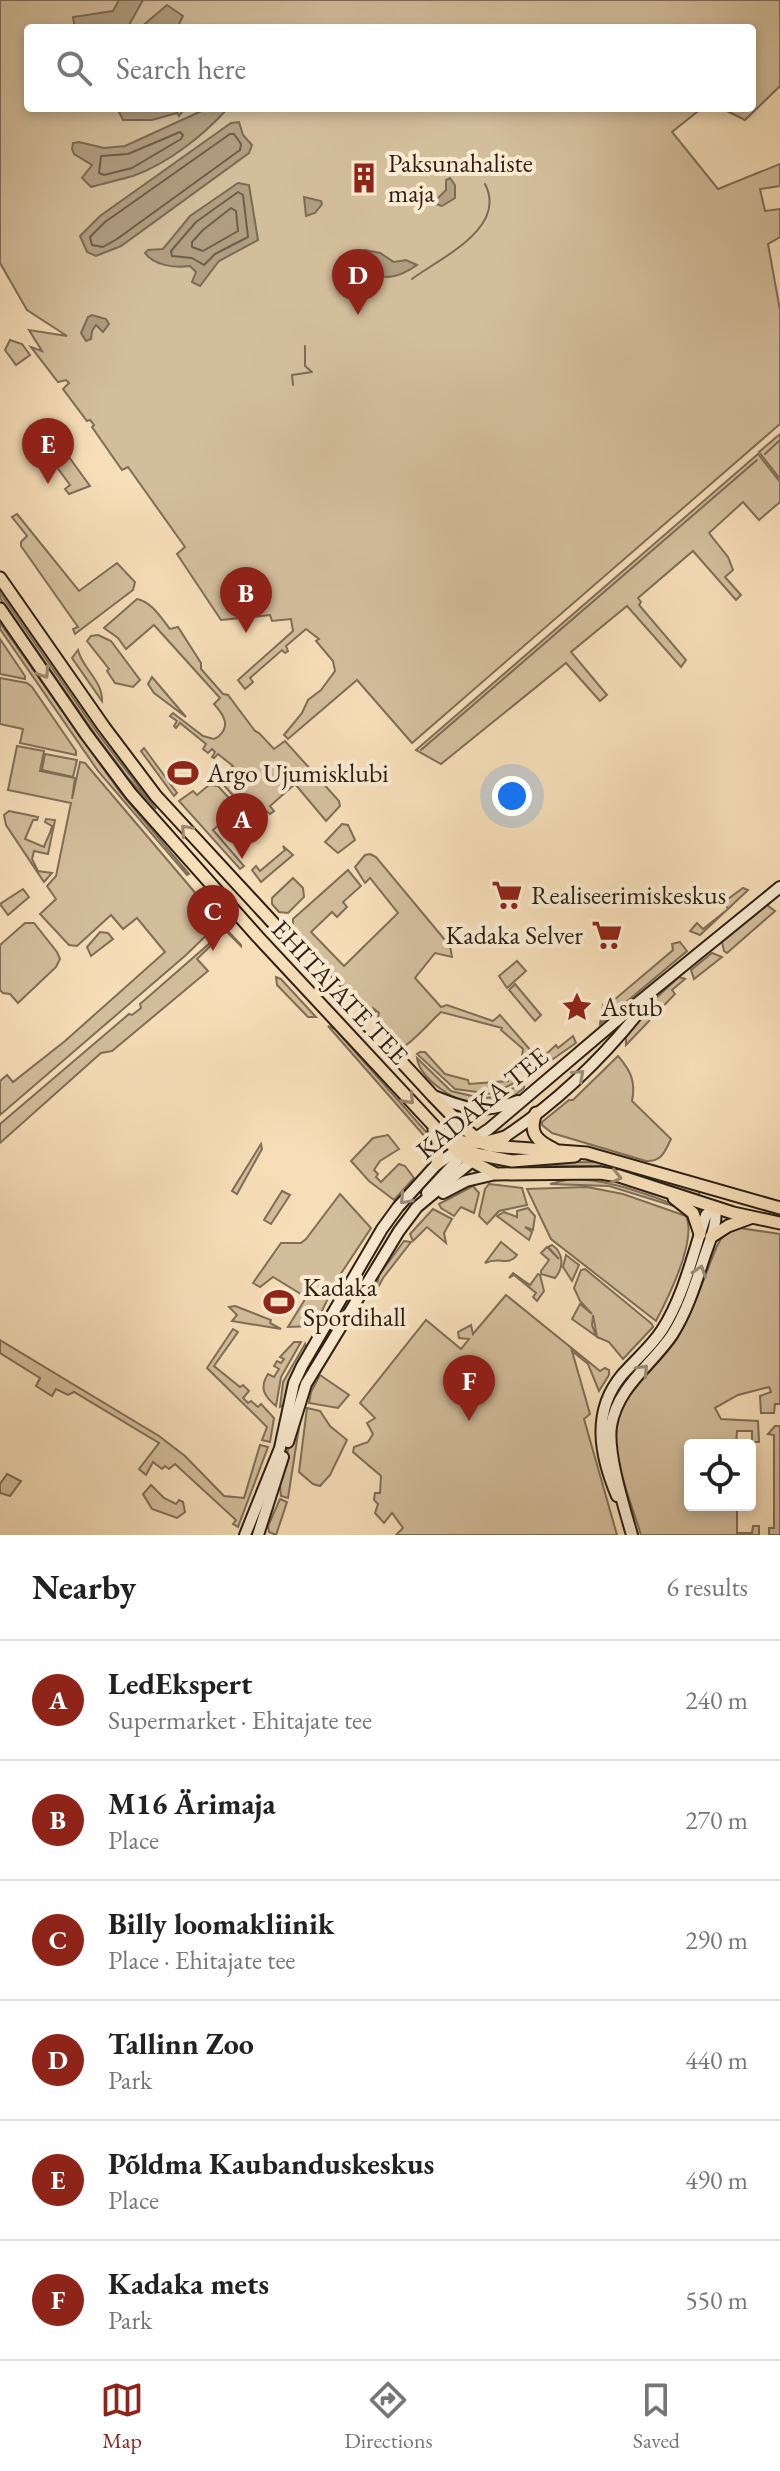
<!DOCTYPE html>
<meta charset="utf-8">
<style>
:root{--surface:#fff;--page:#f6f6f6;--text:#222;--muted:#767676;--line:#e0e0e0;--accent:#8f2418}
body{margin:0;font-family:"EB Garamond",serif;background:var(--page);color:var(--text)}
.controls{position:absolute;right:24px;bottom:24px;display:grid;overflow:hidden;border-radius:8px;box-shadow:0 4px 12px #0003}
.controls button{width:72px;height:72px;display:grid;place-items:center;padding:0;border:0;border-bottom:2px solid var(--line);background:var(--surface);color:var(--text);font:40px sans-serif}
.you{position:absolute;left:512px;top:796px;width:28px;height:28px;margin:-20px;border:6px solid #fff;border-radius:50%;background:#1a73e8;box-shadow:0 0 0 12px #1a73e833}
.badge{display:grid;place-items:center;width:52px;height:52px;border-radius:50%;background:var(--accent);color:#fff;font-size:26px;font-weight:700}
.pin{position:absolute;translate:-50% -66px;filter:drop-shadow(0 2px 4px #0008)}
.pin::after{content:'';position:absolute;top:42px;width:28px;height:24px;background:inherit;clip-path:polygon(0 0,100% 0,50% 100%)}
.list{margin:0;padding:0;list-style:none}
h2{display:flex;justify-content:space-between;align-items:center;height:104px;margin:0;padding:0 32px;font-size:34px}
h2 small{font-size:26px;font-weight:400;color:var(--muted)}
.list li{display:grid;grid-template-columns:52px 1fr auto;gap:24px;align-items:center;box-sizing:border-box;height:120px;padding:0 32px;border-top:2px solid var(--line)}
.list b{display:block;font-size:30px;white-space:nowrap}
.list p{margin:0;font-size:26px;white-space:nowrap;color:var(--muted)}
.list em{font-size:26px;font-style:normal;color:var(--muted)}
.icon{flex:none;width:44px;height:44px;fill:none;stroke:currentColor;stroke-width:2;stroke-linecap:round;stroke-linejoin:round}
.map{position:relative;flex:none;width:780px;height:1535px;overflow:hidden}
.search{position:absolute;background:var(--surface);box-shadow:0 4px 12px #0003;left:24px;right:24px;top:24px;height:88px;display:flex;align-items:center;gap:20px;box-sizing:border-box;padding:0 28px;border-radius:8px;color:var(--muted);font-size:30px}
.sheet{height:824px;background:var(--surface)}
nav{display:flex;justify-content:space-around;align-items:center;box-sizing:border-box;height:112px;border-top:2px solid var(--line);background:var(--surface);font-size:22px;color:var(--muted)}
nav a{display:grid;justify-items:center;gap:4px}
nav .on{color:var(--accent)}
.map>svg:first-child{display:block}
.green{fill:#d3be9c;stroke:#7f6e58;stroke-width:2}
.water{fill:#b19d80;stroke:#7b6b55;stroke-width:2}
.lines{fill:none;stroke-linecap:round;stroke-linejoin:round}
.shore{stroke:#6e5e4a;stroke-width:2}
.stream{stroke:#7b6b55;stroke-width:2}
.secondary-casing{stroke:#2b1f14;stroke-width:14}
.primary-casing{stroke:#2b1f14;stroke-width:15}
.secondary{stroke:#f9ead1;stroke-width:10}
.primary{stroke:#f6deb8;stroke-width:11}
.oneway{stroke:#9b886e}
.oneway2{stroke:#9c8f7c}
.labels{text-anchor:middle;stroke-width:8;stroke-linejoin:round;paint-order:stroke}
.poi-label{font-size:26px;fill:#2b1f14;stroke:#f9ead1;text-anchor:start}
.street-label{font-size:26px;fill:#2b1f14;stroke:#f9ead1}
</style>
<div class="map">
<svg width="780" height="1535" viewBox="0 0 780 1535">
<rect width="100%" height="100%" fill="#f6deb8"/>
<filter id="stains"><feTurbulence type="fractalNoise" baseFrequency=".0025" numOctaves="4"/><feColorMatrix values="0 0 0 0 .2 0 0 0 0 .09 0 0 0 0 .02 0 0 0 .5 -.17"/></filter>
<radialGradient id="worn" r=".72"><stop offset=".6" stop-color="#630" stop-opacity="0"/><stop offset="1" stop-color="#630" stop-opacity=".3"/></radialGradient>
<g class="green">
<path d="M 0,0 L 780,0 L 780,86 L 745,120 L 721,108 L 752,108 L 752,28 L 28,28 L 28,108 L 702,108 L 672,132 L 718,189 L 780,164 L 780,186 L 760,189 L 765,211 L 780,209 L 780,237 L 768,244 L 780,310 L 780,424 L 412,743 L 357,680 L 288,739 L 284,735 L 302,713 L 308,700 L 321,690 L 335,671 L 333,661 L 316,641 L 319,639 L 306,629 L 286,646 L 288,651 L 285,653 L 282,650 L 250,678 L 253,682 L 245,689 L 238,680 L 293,631 L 291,619 L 272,621 L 270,615 L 221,620 L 177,554 L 185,547 L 128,467 L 122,470 L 92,427 L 94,425 L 90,420 L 87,421 L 63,389 L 69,383 L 66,380 L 58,382 L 31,347 L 42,351 L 29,330 L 67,336 L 27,310 L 0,263 Z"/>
<path d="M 10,340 L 22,344 L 30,355 L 16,365 L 5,350 Z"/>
<path d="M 780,434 L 780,479 L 759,452 Z"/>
<path d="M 61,446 L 90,486 L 69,494 L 65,489 L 70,485 L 48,455 Z"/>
<path d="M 758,454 L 780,482 L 780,502 L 759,520 L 743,502 L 709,533 L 728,557 L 733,570 L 725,577 L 741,595 L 736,600 L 693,551 L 638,598 L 641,602 L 639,605 L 686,660 L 681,667 L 627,606 L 571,652 L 607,695 L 600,701 L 566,663 L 441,764 L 416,750 Z"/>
<path d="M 17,514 L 79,591 L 117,563 L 135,582 L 133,590 L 75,634 L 73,629 L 78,627 L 21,546 L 21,542 L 27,536 L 12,517 Z"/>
<path d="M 0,593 L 99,735 L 156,809 L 128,778 L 97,737 L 0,598 Z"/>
<path d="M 137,599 C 152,602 161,618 170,629 L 178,627 L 201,663 L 201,669 L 223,694 L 228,695 L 255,731 L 259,733 L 274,749 L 285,741 L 339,801 L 340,806 L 326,821 L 295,784 L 270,806 L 274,811 L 270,814 L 250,798 L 244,803 L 239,802 L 221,782 L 221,776 L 233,766 L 218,754 L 214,758 L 212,757 L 215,752 L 212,749 L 208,753 L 203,749 L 206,744 L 180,723 L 176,728 L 174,726 L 177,721 L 170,716 L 173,713 L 203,736 L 214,739 L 218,737 C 231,726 224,715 214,704 L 220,698 L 154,625 L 126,649 L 118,638 L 104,628 Z"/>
<path d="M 0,623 L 120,792 L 189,874 L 187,875 L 98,771 L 0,629 Z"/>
<path d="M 98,635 L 111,641 L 140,680 L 133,687 L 115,683 L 107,671 L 109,669 L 87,641 L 91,636 Z"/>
<path d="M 0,639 L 25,676 L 25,679 L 0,674 Z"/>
<path d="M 78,650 C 82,668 103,681 102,701 L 72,658 Z"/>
<path d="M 152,677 L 186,717 L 154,693 L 148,684 Z"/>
<path d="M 0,678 L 27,683 L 32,687 L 76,751 L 76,755 L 20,743 L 23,729 L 0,724 Z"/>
<path d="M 17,746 L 44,751 L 40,771 L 75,778 L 72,799 L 80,762 L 85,763 L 220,922 L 186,955 L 0,1115 L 0,1081 L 7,1075 L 13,1082 L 65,1041 L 165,952 L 137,918 L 123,929 L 111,915 L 77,946 L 69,945 L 40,914 L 56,899 L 47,886 L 56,876 L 71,803 L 8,790 Z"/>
<path d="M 144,748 L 177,793 L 174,796 L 141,751 Z"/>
<path d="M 45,754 L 77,760 L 73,777 L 42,770 Z"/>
<path d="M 209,785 L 218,786 L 238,808 L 236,811 L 250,826 L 241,833 L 227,818 L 213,830 L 244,866 L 240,869 L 179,801 L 193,791 L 197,795 Z"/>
<path d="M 9,811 L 38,817 L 37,820 L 33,820 L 25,839 L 44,847 C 46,840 51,833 52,826 L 45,822 L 46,819 L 55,820 L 48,854 L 34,851 L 32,859 L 38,871 L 52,873 L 44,882 L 6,825 L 4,815 Z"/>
<path d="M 342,824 L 348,825 L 355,840 L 338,853 L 325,842 Z"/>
<path d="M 283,846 L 293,855 L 261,882 L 252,870 L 256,866 L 260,871 L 285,850 Z"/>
<path d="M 370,854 L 376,857 L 450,946 L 452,957 L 435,953 L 415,978 L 441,1007 L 447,1005 L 493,1021 L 500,1015 L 532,1052 L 525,1058 L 522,1056 L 523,1049 L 501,1030 L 502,1028 L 441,1012 C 431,1021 413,1042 403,1047 L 392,1036 L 393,1034 L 389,1029 L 387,1031 L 377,1021 L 379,1013 L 374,1009 L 375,1012 L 367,1013 L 293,929 L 293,919 L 348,870 L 361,886 L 343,902 L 347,907 L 337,917 L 332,912 L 311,932 L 344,966 L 398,913 L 370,878 L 365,883 L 355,867 L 365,855 Z"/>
<path d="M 293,878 L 303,888 L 304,897 L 288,913 L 279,912 L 272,904 L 272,898 Z"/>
<path d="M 743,888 L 748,890 L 700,935 L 690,931 L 697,923 L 703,929 L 728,909 L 724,902 Z"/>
<path d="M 23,889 L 29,897 L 8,915 L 0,904 Z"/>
<path d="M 767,905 L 775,911 L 727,953 L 724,951 L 722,942 Z"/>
<path d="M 25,923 L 34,923 L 57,952 L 60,959 L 56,967 L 18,1003 L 10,994 L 3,993 L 0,990 L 0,945 Z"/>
<path d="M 226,929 L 241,945 L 241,946 L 226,931 L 197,959 L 208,971 L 112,1051 L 101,1053 L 0,1143 L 0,1124 L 129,1014 L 132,1015 L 141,1008 L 140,1004 Z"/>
<path d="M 100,932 L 108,933 L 113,939 L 91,956 L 87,947 Z"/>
<path d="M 680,942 L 687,951 L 600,1024 L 603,1005 L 607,1006 L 673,950 L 672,944 Z"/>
<path d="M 712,953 L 722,957 L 694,979 L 691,970 Z"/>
<path d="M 517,961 L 526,971 L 507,988 L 499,976 Z"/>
<path d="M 276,977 L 281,979 L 316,1017 L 308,1017 L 277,985 Z"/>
<path d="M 679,977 L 685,979 L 672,990 L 675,994 L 626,1045 L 626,1037 L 656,998 Z"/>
<path d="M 515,984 L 541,1015 L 535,1021 L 509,990 Z"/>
<path d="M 328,1026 L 335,1029 L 428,1134 L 434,1147 Z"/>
<path d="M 573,1036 L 576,1043 L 533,1073 L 530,1070 L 531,1062 L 539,1057 L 542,1058 L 556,1045 L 558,1048 Z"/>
<path d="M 420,1052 L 425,1052 L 445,1074 L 468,1080 L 469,1084 L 508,1081 L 508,1075 L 517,1075 L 522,1079 L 492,1094 L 455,1089 L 417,1054 Z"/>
<path d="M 618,1056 C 631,1071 636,1082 632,1101 L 671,1139 C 665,1151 662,1162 646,1161 L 552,1133 L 542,1125 L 542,1122 L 569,1100 L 573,1100 Z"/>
<path d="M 417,1058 L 451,1091 L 472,1096 L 476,1100 L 474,1106 C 455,1100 420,1080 417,1058 Z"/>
<path d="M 524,1082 L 524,1088 L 509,1100 L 479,1106 L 482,1098 L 498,1097 Z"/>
<path d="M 388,1135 L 399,1149 L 380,1161 L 374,1170 L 378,1174 L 376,1177 L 381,1182 L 399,1164 L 405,1166 L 414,1178 L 394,1200 L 369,1181 L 351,1161 L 373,1138 Z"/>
<path d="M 261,1144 L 262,1149 L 237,1194 L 232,1191 Z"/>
<path d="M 596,1162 L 605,1164 L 700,1191 L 698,1196 L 601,1166 L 499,1165 L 499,1163 Z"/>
<path d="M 570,1179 C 607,1179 639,1192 674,1204 L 680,1208 L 609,1186 L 550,1184 Z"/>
<path d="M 489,1184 L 522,1188 L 527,1205 L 499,1211 L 487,1224 L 479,1216 L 485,1189 Z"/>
<path d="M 473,1186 L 479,1193 L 474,1213 L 461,1207 L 454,1216 L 441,1208 L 439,1204 Z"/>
<path d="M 587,1187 L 623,1194 L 686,1216 C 697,1240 668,1298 656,1321 L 551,1239 L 527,1189 Z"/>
<path d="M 282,1191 L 290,1195 L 271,1224 L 264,1220 Z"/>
<path d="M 340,1194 L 371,1228 L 338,1278 L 316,1323 L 313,1326 L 288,1327 L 304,1301 L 304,1296 L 273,1277 L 260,1287 L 253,1283 L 281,1243 L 301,1243 L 306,1239 Z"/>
<path d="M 528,1208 L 535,1216 L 533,1230 L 525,1227 L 532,1232 L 529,1240 L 497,1216 L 504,1212 L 517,1217 L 517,1211 Z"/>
<path d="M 433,1209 L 452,1219 L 444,1233 L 446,1243 L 427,1227 L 413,1241 L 410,1234 Z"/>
<path d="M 733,1227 L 780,1234 L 780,1404 L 775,1404 L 774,1413 L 761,1413 L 760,1396 L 771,1392 L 769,1387 L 738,1395 L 715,1408 L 721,1419 L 758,1421 L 759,1442 L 752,1442 L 752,1431 L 737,1431 L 736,1445 L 690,1445 L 690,1505 L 737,1505 L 737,1533 L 752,1533 L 753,1526 L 759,1526 L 759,1535 L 641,1535 C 632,1505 617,1471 616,1440 C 614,1394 656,1372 678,1337 C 695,1308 704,1276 717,1246 L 724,1234 Z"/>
<path d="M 404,1241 L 411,1242 L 383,1278 L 375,1293 L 379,1275 Z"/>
<path d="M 501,1242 L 517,1255 C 508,1267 500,1256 485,1263 Z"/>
<path d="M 552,1245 C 564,1253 564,1268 555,1278 L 541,1274 L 541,1271 L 549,1260 L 541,1253 L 547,1247 L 559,1259 L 548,1247 Z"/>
<path d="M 566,1255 L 579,1265 L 572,1281 L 563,1267 Z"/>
<path d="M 585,1269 L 652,1324 L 653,1327 L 623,1359 L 609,1342 L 597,1337 L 593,1315 L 592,1325 L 596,1336 L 572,1319 L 580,1304 L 592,1314 L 580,1301 L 574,1288 L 581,1270 Z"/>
<path d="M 513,1273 L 530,1285 L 538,1274 L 540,1275 L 544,1291 L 537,1301 L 533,1297 L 536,1293 L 514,1275 L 509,1278 Z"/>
<path d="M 506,1295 L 600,1371 L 605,1368 L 609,1370 L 609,1375 L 599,1391 L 588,1364 L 572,1351 L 590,1414 L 584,1419 L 617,1535 L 396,1535 L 403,1528 L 392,1513 L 384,1523 L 375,1513 L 378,1504 L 374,1500 L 375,1493 L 380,1493 L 381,1476 L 353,1452 L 354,1447 L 368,1442 L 373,1434 L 367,1423 L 375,1418 L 360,1403 L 426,1320 L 461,1349 L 469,1339 L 459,1338 L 458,1332 L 471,1325 L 473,1334 Z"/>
<path d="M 235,1306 L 271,1320 L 270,1323 L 281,1329 L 232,1321 L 237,1315 L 229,1307 Z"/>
<path d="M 233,1329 L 238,1332 L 214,1366 L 240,1387 L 243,1385 L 249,1391 L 243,1398 L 248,1403 L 251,1401 L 258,1407 L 261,1404 L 274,1418 L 270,1442 L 262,1440 L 267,1427 L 207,1368 Z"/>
<path d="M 0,1340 L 159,1436 L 185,1456 L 224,1496 L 244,1498 L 260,1445 L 268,1447 L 238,1527 L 233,1524 L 236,1520 L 175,1464 L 169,1469 L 165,1466 L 162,1469 L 153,1462 L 146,1475 L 139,1469 L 159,1443 L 74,1392 L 68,1395 L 56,1389 L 52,1396 L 36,1386 L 40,1378 L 0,1353 Z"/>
<path d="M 294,1342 L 301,1342 L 281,1377 L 276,1406 C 264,1396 259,1388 268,1374 L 274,1377 L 279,1369 L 274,1366 L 277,1361 L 281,1363 L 284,1359 L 280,1357 Z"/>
<path d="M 305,1344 L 306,1349 L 287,1403 L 280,1407 L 283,1382 Z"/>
<path d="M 320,1375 L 349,1395 L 338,1408 L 309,1403 L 311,1392 Z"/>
<path d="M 302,1408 L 288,1498 L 281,1496 L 279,1477 Z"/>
<path d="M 307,1408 L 320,1411 L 330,1426 L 347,1440 L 330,1475 L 320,1486 L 313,1484 L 299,1472 Z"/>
<path d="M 775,1426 L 780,1426 L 780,1535 L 769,1535 L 769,1528 L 774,1528 L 774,1435 L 768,1434 Z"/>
<path d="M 7,1474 L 21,1481 L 10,1496 L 0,1493 L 0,1484 Z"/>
<path d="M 151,1485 L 164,1498 L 176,1504 L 179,1500 L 183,1502 L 185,1512 L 177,1518 L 152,1509 L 143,1494 Z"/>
<path d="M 280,1499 L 287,1502 L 276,1535 L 269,1532 L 268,1526 Z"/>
</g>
<g class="water">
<path d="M 119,0 L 143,0 L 129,25 L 121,28 L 75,28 L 73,17 L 113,11 Z"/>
<path d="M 167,5 L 183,16 L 177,28 L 140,28 Z"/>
<path d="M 117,108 L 185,108 L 179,116 L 177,113 L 152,120 L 123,120 Z"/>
<path d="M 208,108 L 228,108 C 204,135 169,163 133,176 C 119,180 105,183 91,187 L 82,178 L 92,165 L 74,154 L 72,149 L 73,143 L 79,142 L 104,148 L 125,146 Z"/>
<path d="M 239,122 L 243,135 L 252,145 L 249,153 L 121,246 L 96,256 L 87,252 L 80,236 L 100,216 L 231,123 Z"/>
<path d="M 450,178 L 455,185 L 455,198 L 442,206 L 433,203 L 446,190 L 446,180 Z"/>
<path d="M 238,183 L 249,185 L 258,240 L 219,261 L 200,286 L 192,282 L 196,272 L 190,266 C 176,268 154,266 145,253 L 148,250 L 163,249 L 190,216 Z"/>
<path d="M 304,197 L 321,201 L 322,204 L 315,213 L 306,216 Z"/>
<path d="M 365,250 L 380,253 L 394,262 L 406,260 L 417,265 C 390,284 374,281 356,253 Z"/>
<path d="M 92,315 L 106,319 L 109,324 L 103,332 L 96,325 L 92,331 L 91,339 L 86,341 L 81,333 L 88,317 Z"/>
</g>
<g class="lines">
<g class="shore">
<path d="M 180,132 L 183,135 L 181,139 L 132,168 L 104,175 L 99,173 L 101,156 L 128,154 Z"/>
<path d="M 230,134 L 234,134 L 241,144 L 240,150 L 117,239 L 103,247 L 92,245 L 90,237 L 105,222 Z"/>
<path d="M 238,192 L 243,195 L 248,237 L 215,254 L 204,265 L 192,258 L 172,256 L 171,251 L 196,222 Z"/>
<path d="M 231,208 L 236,211 L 238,231 L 203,251 L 192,247 L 192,242 L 203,230 Z"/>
</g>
<g class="stream">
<path d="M 412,279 C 440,258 508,228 485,184"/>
<path d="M 293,385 L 292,375 L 312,372 L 305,366 L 305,346"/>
<path d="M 765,454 L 780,440"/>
<path d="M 421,750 L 757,460"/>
</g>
<g class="secondary-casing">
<g id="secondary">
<path d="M 434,1096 C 468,1110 483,1114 518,1101"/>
<path d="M 500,1140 C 557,1103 609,1052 650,998"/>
<path d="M 427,1193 L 465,1152"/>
<path d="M 443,1193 L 466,1181 L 496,1174"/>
<path d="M 288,1442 L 306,1384 L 399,1231 L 417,1207 L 477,1157"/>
<path d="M 617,1496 C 600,1456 591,1412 622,1375 C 635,1360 651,1347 662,1330 C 684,1296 693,1253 706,1215 L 715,1207"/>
<path d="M 245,1535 L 280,1448 L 294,1383 L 302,1366 L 382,1229 L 398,1207 L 437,1164 L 489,1129 L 635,1005 L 780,887"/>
<path d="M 258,1535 L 283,1457"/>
<path d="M 632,1535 C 624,1507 607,1453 611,1426 C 618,1386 651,1366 672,1335 C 688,1310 696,1282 705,1255 C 710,1240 718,1223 715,1207"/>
</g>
</g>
<g class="primary-casing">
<g id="primary">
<path d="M 0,578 L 104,727 L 156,796 L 433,1096 L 464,1128 L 482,1143 L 491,1146 L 587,1153 L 780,1208"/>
<path d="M 0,609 L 86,734 L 131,794 L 258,937 L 462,1156 L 496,1174 L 600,1173 L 619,1176 L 733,1213 L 780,1223"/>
<path d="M 536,1113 C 528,1133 537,1141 554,1149"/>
<path d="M 434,1130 L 438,1142 L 437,1164"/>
<path d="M 447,1134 C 465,1148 486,1143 505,1137"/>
<path d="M 456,1150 L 512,1161 L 575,1156"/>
<path d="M 674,1198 L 693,1213 L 700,1234"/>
<path d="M 711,1237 L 728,1226 L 750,1218"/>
</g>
</g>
<use href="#secondary" class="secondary"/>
<use href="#primary" class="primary"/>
</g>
<defs><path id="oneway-chevron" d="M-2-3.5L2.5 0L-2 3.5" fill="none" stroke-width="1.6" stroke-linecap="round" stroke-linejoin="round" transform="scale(2)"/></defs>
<g class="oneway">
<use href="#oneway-chevron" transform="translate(44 673) rotate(56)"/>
<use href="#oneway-chevron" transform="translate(186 830) rotate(-132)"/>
<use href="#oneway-chevron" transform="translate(409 1099) rotate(47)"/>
<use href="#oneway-chevron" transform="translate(616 1177) rotate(13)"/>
</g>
<g class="oneway2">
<use href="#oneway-chevron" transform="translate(579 1075) rotate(-42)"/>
<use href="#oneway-chevron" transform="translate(405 1199) rotate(132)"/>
<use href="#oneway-chevron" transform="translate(700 1271) rotate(-72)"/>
<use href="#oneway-chevron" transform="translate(643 1370) rotate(-46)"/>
</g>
<defs>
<g id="building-bare" transform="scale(2.4)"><path d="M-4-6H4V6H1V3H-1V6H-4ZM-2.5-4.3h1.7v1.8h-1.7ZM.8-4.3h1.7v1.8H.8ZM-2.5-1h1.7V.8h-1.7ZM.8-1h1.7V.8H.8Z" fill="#8f2418" stroke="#f9ead1" stroke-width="2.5" paint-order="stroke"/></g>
<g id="stadium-bare" transform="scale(2.4)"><path d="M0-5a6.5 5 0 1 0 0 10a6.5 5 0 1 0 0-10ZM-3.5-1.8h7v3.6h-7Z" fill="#8f2418" stroke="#f9ead1" stroke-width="2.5" paint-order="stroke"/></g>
<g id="supermarket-bare" transform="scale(2.4)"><path d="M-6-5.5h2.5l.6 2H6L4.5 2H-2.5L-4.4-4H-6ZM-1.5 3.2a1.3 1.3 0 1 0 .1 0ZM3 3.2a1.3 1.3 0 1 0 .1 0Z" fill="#8f2418" stroke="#f9ead1" stroke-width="2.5" paint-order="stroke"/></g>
<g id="sight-bare" transform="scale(2.4)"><path d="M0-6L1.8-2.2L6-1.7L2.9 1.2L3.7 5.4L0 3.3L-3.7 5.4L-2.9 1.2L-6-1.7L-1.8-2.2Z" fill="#8f2418" stroke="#f9ead1" stroke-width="2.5" paint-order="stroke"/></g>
</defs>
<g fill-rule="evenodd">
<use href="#building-bare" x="364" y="178"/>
<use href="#stadium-bare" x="183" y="773"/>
<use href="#supermarket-bare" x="507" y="895"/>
<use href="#supermarket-bare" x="607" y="935"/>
<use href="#sight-bare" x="577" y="1007"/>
<use href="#stadium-bare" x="279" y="1302"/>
</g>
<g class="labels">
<g class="poi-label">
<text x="388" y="172">Paksunahaliste<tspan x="388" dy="30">maja</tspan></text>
<text x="207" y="782">Argo Ujumisklubi</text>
<text x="531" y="904">Realiseerimiskeskus</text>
<text x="583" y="944" text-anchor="end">Kadaka Selver</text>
<text x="601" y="1016">Astub</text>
<text x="303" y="1296">Kadaka<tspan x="303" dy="30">Spordihall</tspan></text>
</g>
<g class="street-label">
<text transform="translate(340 992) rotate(47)" y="9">EHITAJATE TEE</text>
<text transform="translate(482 1103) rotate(-39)" y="9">KADAKA TEE</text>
</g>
</g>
<rect width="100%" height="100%" filter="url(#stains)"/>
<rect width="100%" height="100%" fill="url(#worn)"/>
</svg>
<div class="controls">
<button><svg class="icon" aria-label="locate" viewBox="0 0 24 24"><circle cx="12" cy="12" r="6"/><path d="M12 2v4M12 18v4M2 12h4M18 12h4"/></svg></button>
</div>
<div class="you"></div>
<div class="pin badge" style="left:242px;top:859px">A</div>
<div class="pin badge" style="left:246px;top:633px">B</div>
<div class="pin badge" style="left:213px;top:951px">C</div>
<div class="pin badge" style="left:358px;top:315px">D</div>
<div class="pin badge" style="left:48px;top:484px">E</div>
<div class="pin badge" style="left:469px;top:1421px">F</div>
<div class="search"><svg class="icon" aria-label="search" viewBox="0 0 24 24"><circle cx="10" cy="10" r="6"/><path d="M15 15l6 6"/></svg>Search here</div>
</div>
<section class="sheet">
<h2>Nearby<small>6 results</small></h2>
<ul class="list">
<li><span class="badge">A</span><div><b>LedEkspert</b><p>Supermarket · Ehitajate tee</p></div><em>240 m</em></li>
<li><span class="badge">B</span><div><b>M16 Ärimaja</b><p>Place</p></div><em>270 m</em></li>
<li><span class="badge">C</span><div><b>Billy loomakliinik</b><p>Place · Ehitajate tee</p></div><em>290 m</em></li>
<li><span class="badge">D</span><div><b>Tallinn Zoo</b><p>Park</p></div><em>440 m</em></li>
<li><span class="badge">E</span><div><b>Põldma Kaubanduskeskus</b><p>Place</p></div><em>490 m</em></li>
<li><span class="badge">F</span><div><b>Kadaka mets</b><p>Park</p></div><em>550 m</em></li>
</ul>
</section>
<nav>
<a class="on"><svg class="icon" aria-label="map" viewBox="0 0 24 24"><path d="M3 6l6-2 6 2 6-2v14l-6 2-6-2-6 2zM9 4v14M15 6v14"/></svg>Map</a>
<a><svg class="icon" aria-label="directions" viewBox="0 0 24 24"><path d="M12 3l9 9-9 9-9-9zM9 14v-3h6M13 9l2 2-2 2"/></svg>Directions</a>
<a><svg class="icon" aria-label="saved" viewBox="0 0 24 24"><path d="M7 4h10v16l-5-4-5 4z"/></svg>Saved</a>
</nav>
